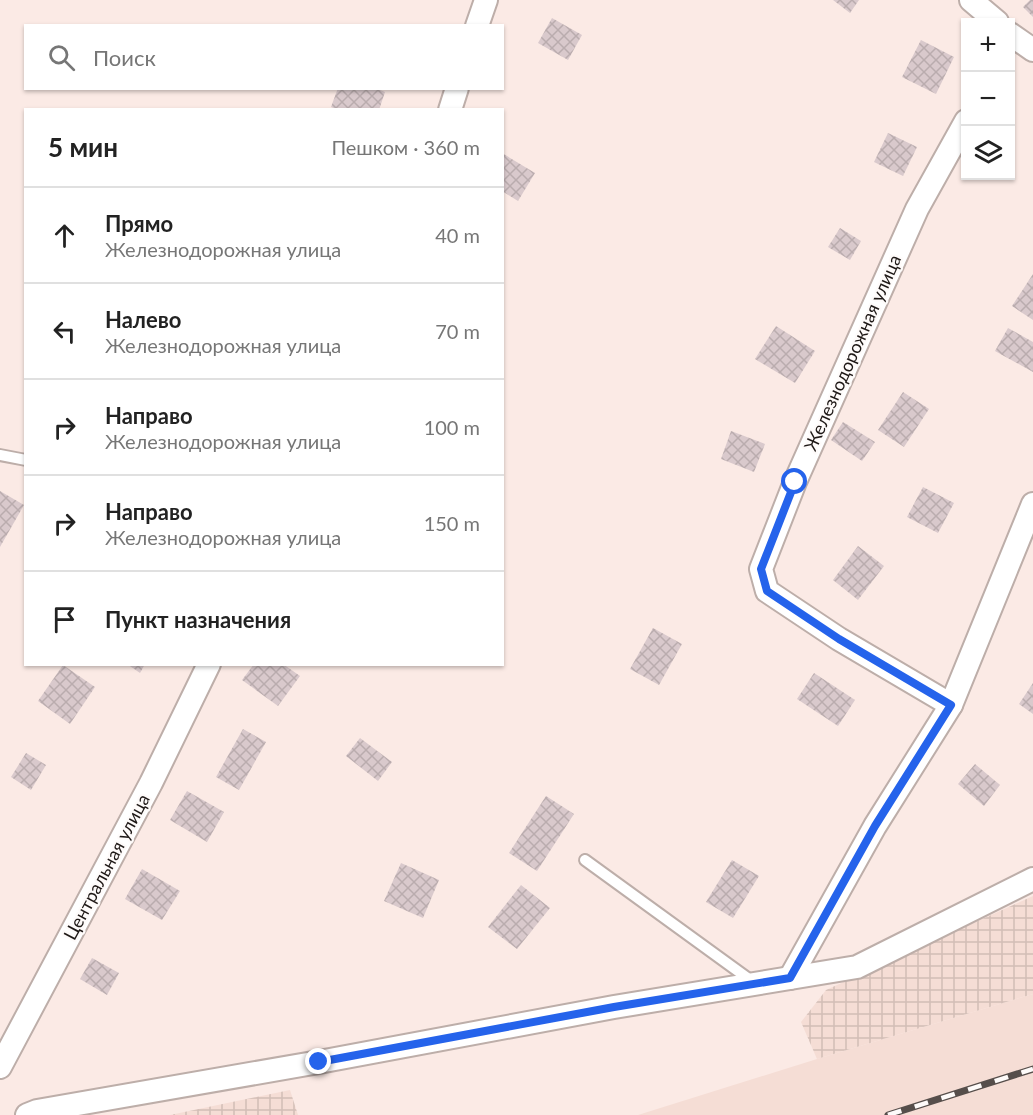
<!DOCTYPE html>
<html lang="ru">
<meta charset="utf-8">
<style>
:root{--surface:#fff;--page:#f2f2f2;--text:#222;--muted:#767676;--line:#e0e0e0}
body{margin:0;font-family:Lato,sans-serif;background:var(--page);color:var(--text)}
.controls{position:absolute;right:18px;top:18px;display:grid;overflow:hidden;border-radius:0px;box-shadow:0 2px 4px #0004}
.controls button{width:54px;height:54px;display:grid;place-items:center;padding:0;border:0;border-bottom:2px solid var(--line);background:var(--surface);color:var(--text);font:30px sans-serif}
.stop{position:absolute;width:18px;height:18px;margin:-14px;border:4px solid #2563eb;border-radius:50%;background:#fff}
.stop.end{background:#2563eb;border-color:#fff;box-shadow:0 2px 6px #0008}
.list{margin:0;padding:0;list-style:none}
h2{display:flex;justify-content:space-between;align-items:center;height:78px;margin:0;padding:0 24px;font-size:26px}
h2 small{font-size:20px;font-weight:400;color:var(--muted)}
.list li{display:grid;grid-template-columns:39px 1fr auto;gap:18px;align-items:center;box-sizing:border-box;height:96px;padding:0 24px;border-top:2px solid var(--line)}
.list b{display:block;font-size:22px;white-space:nowrap}
.list p{margin:0;font-size:20px;white-space:nowrap;color:var(--muted)}
.list em{font-size:20px;font-style:normal;color:var(--muted)}
.icon{flex:none;width:33px;height:33px;fill:none;stroke:currentColor;stroke-width:2;stroke-linecap:round;stroke-linejoin:round}
.map{position:relative;flex:none;width:1033px;height:1115px;overflow:hidden}
.search{position:absolute;background:var(--surface);box-shadow:0 2px 4px #0004;left:24px;top:24px;width:480px;height:66px;display:flex;align-items:center;gap:15px;box-sizing:border-box;padding:0 21px;border-radius:0px;color:var(--muted);font-size:22px}
.panel{position:absolute;background:var(--surface);box-shadow:0 2px 4px #0004;left:24px;top:108px;width:480px;height:558px;border-radius:0px}
.map>svg:first-child{display:block}
.built{fill:#f5ddd5}
.industrial{fill:url(#industrial-grid)}
.building{fill:url(#building-cross-hatch)}
.lines{fill:none;stroke-linecap:round;stroke-linejoin:round}
.lane-casing{stroke:#bdaea9;stroke-width:14}
.street-casing{stroke:#bdaea9;stroke-width:26}
.lane{stroke:#fff;stroke-width:10}
.street{stroke:#fff;stroke-width:22}
.rail-casing{stroke:#564e4b;stroke-width:7}
.rail{stroke:#fefbfa;stroke-width:4.5;stroke-dasharray:14;stroke-linecap:butt}
.route{stroke:#2563eb;stroke-width:8}
.labels{text-anchor:middle;stroke-width:4.5;stroke-linejoin:round;paint-order:stroke}
.street-label{font-size:18px;fill:#1e1816;stroke:#fefbfa}
</style>
<div class="map">
<svg width="1033" height="1115" viewBox="0 0 1033 1115">
<defs>
<pattern id="industrial-grid" width="8" height="8" patternUnits="userSpaceOnUse" patternTransform="scale(1.5)"><rect width="8" height="8" fill="#f5ddd5"/><path d="M0 4h8M4 0v8" fill="none" stroke="#d2bdb6"/></pattern>
<pattern id="building-cross-hatch" width="8" height="8" patternUnits="userSpaceOnUse" patternTransform="scale(1.5)"><rect width="8" height="8" fill="#d9c9cc"/><path d="M0 0l8 8M0 8l8-8" fill="none" stroke="#baacae"/></pattern>
</defs>
<rect width="100%" height="100%" fill="#fbeae5"/>
<path class="built" d="M 1033,994 L 1033,1115 L 638,1115 L 817,1059 Z"/>
<g class="industrial">
<path d="M 1033,896 L 1033,994 L 817,1059 L 801,1022 L 826,990 Z"/>
<path d="M 290,1090 L 298,1115 L 170,1115 Z"/>
</g>
<g class="building">
<path d="M 833,0 L 859,0 L 850,13 Z"/>
<path d="M 1030,0 L 1033,0 L 1033,17 L 1023,7 Z"/>
<path d="M 552,18 L 582,35 L 568,60 L 538,43 Z"/>
<path d="M 921,40 L 954,57 L 936,94 L 902,77 Z"/>
<path d="M 338,88 L 375,88 L 385,92 L 379,110 L 339,110 L 331,107 Z"/>
<path d="M 888,133 L 917,147 L 903,176 L 874,162 Z"/>
<path d="M 502,153 L 535,173 L 518,201 L 502,191 Z"/>
<path d="M 840,228 L 861,241 L 850,260 L 828,247 Z"/>
<path d="M 1033,274 L 1033,320 L 1012,306 Z"/>
<path d="M 776,326 L 815,351 L 795,383 L 755,359 Z"/>
<path d="M 1008,328 L 1033,342 L 1033,372 L 995,351 Z"/>
<path d="M 903,392 L 929,409 L 904,447 L 878,430 Z"/>
<path d="M 843,422 L 875,442 L 862,461 L 831,440 Z"/>
<path d="M 731,431 L 765,444 L 754,472 L 721,459 Z"/>
<path d="M 923,487 L 954,503 L 938,533 L 907,517 Z"/>
<path d="M 0,491 L 24,505 L 0,547 Z"/>
<path d="M 858,546 L 884,566 L 858,600 L 833,580 Z"/>
<path d="M 653,628 L 682,644 L 659,685 L 630,669 Z"/>
<path d="M 127,664 L 145,664 L 140,673 Z"/>
<path d="M 254,664 L 283,664 L 300,676 L 278,706 L 242,680 Z"/>
<path d="M 63,665 L 95,687 L 70,724 L 38,701 Z"/>
<path d="M 814,673 L 855,700 L 838,726 L 797,699 Z"/>
<path d="M 1033,683 L 1033,714 L 1019,704 Z"/>
<path d="M 243,729 L 266,742 L 239,790 L 216,777 Z"/>
<path d="M 360,738 L 392,762 L 378,781 L 346,756 Z"/>
<path d="M 26,753 L 46,765 L 31,790 L 11,777 Z"/>
<path d="M 975,764 L 1000,785 L 984,806 L 958,784 Z"/>
<path d="M 187,791 L 224,812 L 207,842 L 170,820 Z"/>
<path d="M 546,796 L 574,814 L 537,871 L 509,853 Z"/>
<path d="M 732,860 L 759,876 L 733,918 L 706,902 Z"/>
<path d="M 401,863 L 439,880 L 423,918 L 384,901 Z"/>
<path d="M 142,869 L 180,891 L 162,920 L 125,899 Z"/>
<path d="M 521,885 L 550,908 L 517,949 L 488,927 Z"/>
<path d="M 92,958 L 119,973 L 107,995 L 80,979 Z"/>
</g>
<g class="lines">
<g class="lane-casing">
<g id="lane">
<path d="M 0,455 L 26,460"/>
<path d="M 585,860 L 753,982"/>
</g>
</g>
<g class="street-casing">
<g id="street">
<path d="M 971,0 L 997,22"/>
<path d="M 477,26 L 486,0"/>
<path d="M 1010,34 L 1033,50"/>
<path d="M 450,110 L 457,88"/>
<path d="M 951,705 L 839,639 L 767,591 L 761,569 L 795,482 L 917,209 L 966,121"/>
<path d="M 790,978 L 875,826 L 951,705 L 1033,504"/>
<path d="M 0,1067 L 151,783 L 209,664"/>
<path d="M 27,1115 L 37,1111 L 319,1062 L 614,1007 L 857,967 L 1033,879"/>
</g>
</g>
<use href="#lane" class="lane"/>
<use href="#street" class="street"/>
<g class="rail-casing">
<path id="rail" d="M 888,1115 L 1033,1069"/>
</g>
<use href="#rail" class="rail"/>
</g>
<g class="lines">
<path class="route" d="M 319,1062 L 614,1007 L 790,978 L 875,826 L 951,705 L 839,639 L 767,591 L 761,569 L 795,482"/>
</g>
<g class="labels">
<g class="street-label">
<text transform="translate(853 353) rotate(-66)" y="6">Железнодорожная улица</text>
<text transform="translate(107 867) rotate(-62)" y="6">Центральная улица</text>
</g>
</g>
</svg>
<div class="controls">
<button>+</button>
<button>−</button>
<button><svg class="icon" aria-label="layers" viewBox="0 0 24 24"><path d="M12 4l9 5-9 5-9-5zM3 14l9 5 9-5"/></svg></button>
</div>
<div class="stop" style="left:795px;top:482px"></div>
<div class="stop end" style="left:319px;top:1062px"></div>
<div class="search"><svg class="icon" aria-label="search" viewBox="0 0 24 24"><circle cx="10" cy="10" r="6"/><path d="M15 15l6 6"/></svg>Поиск</div>
<section class="panel">
<h2>5 мин<small>Пешком · 360 m</small></h2>
<ul class="list">
<li><svg class="icon" aria-label="ahead" viewBox="0 0 24 24"><path d="M12 20V5M6 11l6-6 6 6"/></svg><div><b>Прямо</b><p>Железнодорожная улица</p></div><em>40 m</em></li>
<li><svg class="icon" aria-label="left" viewBox="0 0 24 24"><path d="M17 20v-9H6M10 6l-5 5 5 5"/></svg><div><b>Налево</b><p>Железнодорожная улица</p></div><em>70 m</em></li>
<li><svg class="icon" aria-label="right" viewBox="0 0 24 24"><path d="M7 20v-9h11M14 6l5 5-5 5"/></svg><div><b>Направо</b><p>Железнодорожная улица</p></div><em>100 m</em></li>
<li><svg class="icon" aria-label="right" viewBox="0 0 24 24"><path d="M7 20v-9h11M14 6l5 5-5 5"/></svg><div><b>Направо</b><p>Железнодорожная улица</p></div><em>150 m</em></li>
<li><svg class="icon" aria-label="arrive" viewBox="0 0 24 24"><path d="M6 21V4h12l-3 4 3 4H6"/></svg><div><b>Пункт назначения</b></div></li>
</ul>
</section>
</div>
